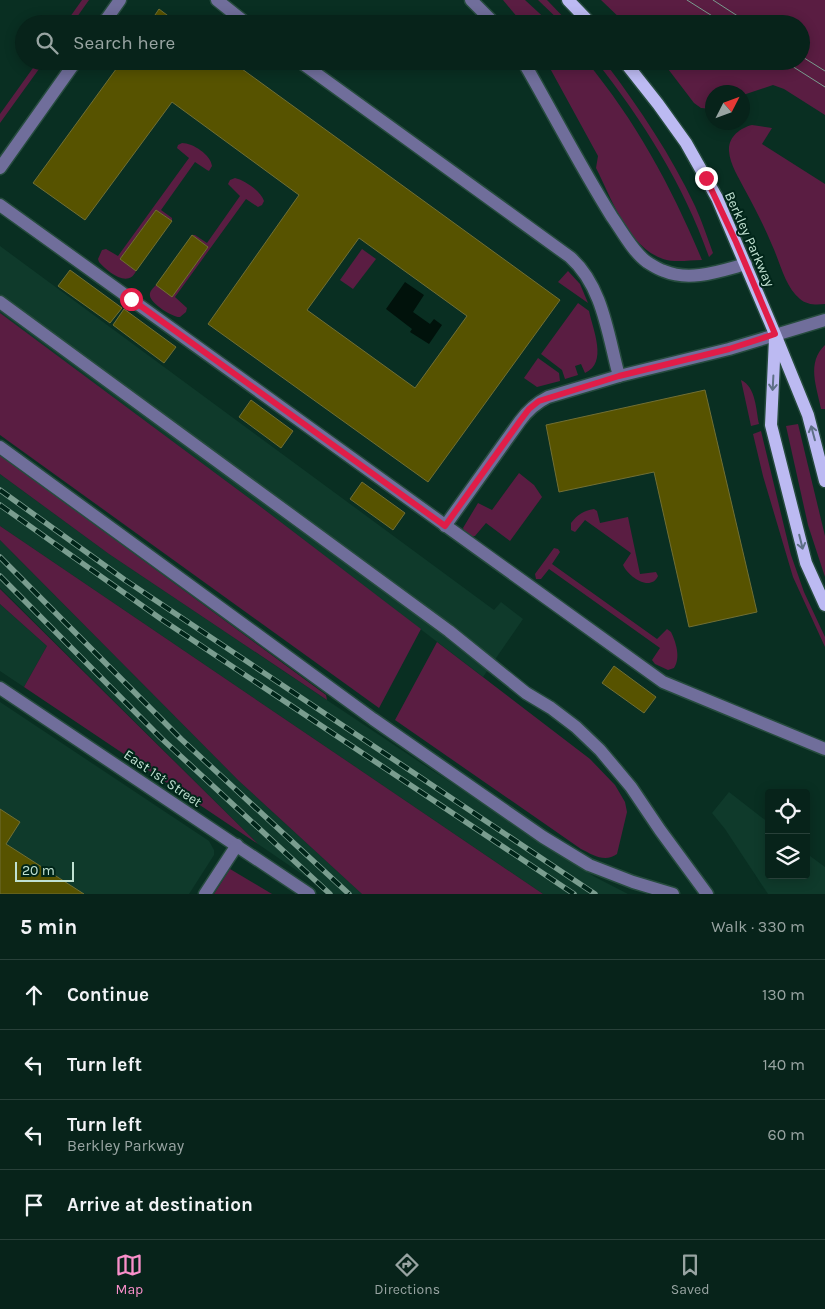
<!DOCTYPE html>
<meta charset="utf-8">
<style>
:root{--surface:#07231a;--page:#102b23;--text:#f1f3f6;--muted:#98a4a2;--line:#284039;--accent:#f98fca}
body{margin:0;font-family:Karla,sans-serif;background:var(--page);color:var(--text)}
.controls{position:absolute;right:15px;bottom:15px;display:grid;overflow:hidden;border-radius:5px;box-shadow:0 2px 12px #0003}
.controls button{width:45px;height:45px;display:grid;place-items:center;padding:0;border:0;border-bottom:1px solid var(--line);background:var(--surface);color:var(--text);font:25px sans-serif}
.compass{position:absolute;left:705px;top:85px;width:45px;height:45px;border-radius:50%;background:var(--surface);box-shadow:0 2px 12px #0003;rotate:48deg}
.scale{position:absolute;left:15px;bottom:12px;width:59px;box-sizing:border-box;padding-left:5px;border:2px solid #c0e1d2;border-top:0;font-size:14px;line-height:18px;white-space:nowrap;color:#c0e1d2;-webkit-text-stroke:4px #002519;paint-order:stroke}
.stop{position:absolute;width:15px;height:15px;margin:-11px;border:4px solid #e11d48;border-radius:50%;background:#fff}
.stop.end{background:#e11d48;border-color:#fff;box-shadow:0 1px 5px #0008}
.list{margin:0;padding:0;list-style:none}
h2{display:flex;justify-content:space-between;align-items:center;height:65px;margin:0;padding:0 20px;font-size:21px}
h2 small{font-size:16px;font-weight:400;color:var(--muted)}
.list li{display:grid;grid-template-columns:32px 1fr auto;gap:15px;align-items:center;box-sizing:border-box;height:70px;padding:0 20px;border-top:1px solid var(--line)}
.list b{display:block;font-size:19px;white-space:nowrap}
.list p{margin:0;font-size:16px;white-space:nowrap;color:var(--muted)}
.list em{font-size:16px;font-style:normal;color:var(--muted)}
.icon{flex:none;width:28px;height:28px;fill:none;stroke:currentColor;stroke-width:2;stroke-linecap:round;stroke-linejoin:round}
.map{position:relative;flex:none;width:825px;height:894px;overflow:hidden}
.search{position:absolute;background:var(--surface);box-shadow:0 2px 12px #0003;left:15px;right:15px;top:15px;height:55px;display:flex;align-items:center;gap:12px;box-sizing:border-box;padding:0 18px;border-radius:28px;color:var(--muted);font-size:19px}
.sheet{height:345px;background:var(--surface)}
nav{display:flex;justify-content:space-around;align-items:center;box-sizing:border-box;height:70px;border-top:1px solid var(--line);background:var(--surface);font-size:14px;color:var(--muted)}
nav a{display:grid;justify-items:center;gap:2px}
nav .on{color:var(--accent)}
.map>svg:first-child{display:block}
.built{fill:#0f3a2b}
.green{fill:#5a1d42}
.water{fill:#01120b}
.building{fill:#575300;stroke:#716f34;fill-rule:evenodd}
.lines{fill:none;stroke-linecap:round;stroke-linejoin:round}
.minor-casing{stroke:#264b3e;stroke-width:15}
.major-casing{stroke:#264b3e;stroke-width:15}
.minor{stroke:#706e9b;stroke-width:12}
.major{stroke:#bcbaf2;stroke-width:12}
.tram{stroke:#7a9d8f;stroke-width:1}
.rail-casing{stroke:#7a9d8f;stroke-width:5.5}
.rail{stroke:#002519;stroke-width:4;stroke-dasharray:11;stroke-linecap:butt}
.oneway{stroke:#5e7086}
.route{stroke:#e11d48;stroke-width:6}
.labels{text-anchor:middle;stroke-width:4;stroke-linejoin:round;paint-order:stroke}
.street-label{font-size:14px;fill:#c0e1d2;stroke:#002519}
</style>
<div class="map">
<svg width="825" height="894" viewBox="0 0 825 894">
<rect width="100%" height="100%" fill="#092f22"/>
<g class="built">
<path d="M 0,246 L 494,610 L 501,602 L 523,619 L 483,677 L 261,507 L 0,313 Z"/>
<path d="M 0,474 L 109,554 L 421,763 L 595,877 L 628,894 L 543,894 L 0,526 Z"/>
<path d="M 0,540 L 239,781 L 362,894 L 331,894 L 258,844 L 0,588 Z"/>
<path d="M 0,604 L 47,646 L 24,687 L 0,671 Z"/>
<path d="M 0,702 L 209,841 L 214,850 L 214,855 L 189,894 L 0,894 Z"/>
<path d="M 729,792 L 769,823 L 769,875 L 806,875 L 806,853 L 825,867 L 825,894 L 768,894 L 725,829 L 712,813 Z"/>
</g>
<g class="green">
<path d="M 82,0 L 89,0 L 72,24 L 65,24 Z"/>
<path d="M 503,0 L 525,0 L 551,24 L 523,24 Z"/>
<path d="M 538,0 L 547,0 L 570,24 L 563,24 Z"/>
<path d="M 601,0 L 825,0 L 825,115 L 784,89 L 773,85 L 743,95 L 742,92 L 712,92 L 712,109 L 701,108 L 694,103 L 662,61 L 801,61 L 801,24 L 626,24 Z"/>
<path d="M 38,61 L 53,61 L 57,64 L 57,68 L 53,69 L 44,62 L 0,123 L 0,114 Z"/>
<path d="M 546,61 L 586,61 C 636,121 672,188 702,260 C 689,260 675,263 663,259 C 627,246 612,199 596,168 L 598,156 Z"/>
<path d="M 596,61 L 604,61 L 607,65 C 640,109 671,155 695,206 C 702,221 707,237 713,253 L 709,257 C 684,185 643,121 596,61 Z"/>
<path d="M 752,125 L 772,128 L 762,144 L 825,184 L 825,304 C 816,305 807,305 800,299 C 785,287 780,262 772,245 C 764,226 755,208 745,190 C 739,178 730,165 729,151 C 728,137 740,128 752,125 Z"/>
<path d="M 182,143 C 193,143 211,155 212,166 L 209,171 L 207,170 L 195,162 L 161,210 L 172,218 L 172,221 L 156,210 L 120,259 L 136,271 C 128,289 107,271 99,262 L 98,259 L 102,250 L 106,249 L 118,256 L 189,158 L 177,148 L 178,145 Z"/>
<path d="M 235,178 C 244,180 261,191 264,201 L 262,205 L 258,207 L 246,199 L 175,297 L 187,308 L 186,312 L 180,317 C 174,318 151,304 150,296 C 149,292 153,288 156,285 L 172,296 L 208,247 L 192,235 L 195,235 L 207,243 L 240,196 L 228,184 L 230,180 Z"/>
<path d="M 362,249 L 376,259 L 353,289 L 340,280 Z"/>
<path d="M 568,271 L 580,284 L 588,303 L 558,282 Z"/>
<path d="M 578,303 L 589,311 C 593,330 608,363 585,373 L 581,364 L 575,366 L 578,375 L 565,379 L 562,370 L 541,354 Z"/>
<path d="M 0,313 L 261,507 L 421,629 L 379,708 L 0,435 Z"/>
<path d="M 825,345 L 825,409 L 821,409 C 817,387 806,363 825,345 Z"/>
<path d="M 538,358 L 559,373 L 560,381 L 537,387 L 524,378 Z"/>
<path d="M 741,380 C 756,387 756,410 759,424 L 751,426 Z"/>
<path d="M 798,424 L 825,536 L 825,577 L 808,525 L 786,426 Z"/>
<path d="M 761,431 L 791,555 L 804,592 L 825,637 L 825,647 L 793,577 L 763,476 L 753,434 Z"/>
<path d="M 0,455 L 326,695 L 327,700 L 109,554 L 0,474 Z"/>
<path d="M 519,473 L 534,485 L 542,497 L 510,541 L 486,523 L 475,536 L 471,537 L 465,533 L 463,528 L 478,503 L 492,510 Z"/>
<path d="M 594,509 L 597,511 L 600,523 L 628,517 L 640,574 L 656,572 L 658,576 C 650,593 627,575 623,565 L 631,553 L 585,520 L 576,531 L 575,532 L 571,530 L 571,523 C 578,514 583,511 594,509 Z"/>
<path d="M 0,526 L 543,894 L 362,894 L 239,781 L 0,540 Z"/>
<path d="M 554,548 L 558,549 L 560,552 L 552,564 L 657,639 L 667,629 L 671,632 C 676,642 681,658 674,668 L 668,670 L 655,664 L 652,660 L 660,648 L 549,569 L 541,579 L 536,579 L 535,574 Z"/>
<path d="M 0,589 L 258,844 L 24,687 L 47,646 L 0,604 Z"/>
<path d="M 437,642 L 590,759 L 615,785 L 625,802 L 627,812 L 617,854 C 605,863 593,855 581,849 L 395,720 Z"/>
<path d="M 230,869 L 272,894 L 214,894 Z"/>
</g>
<path class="water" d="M 405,282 L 424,295 L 413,312 L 430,324 L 434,319 L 442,325 L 429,344 L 410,332 L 412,329 L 386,309 Z"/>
<g class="building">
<path d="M 159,9 L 179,24 L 149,24 Z"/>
<path d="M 122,61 L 231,61 L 560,300 L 428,482 L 208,324 L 299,195 L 172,102 L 85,220 L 33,183 ZM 359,238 L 467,316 L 415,388 L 307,310 Z"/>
<path d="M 156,210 L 172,221 L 136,271 L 120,259 Z"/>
<path d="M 192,235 L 208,247 L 172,297 L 156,285 Z"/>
<path d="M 70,270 L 122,308 L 110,323 L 58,286 Z"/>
<path d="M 124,309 L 176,347 L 164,363 L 113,325 Z"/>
<path d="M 705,390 L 757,612 L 689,627 L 654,472 L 559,492 L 546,425 Z"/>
<path d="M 251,400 L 293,431 L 281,448 L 239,417 Z"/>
<path d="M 362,482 L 405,513 L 393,530 L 350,499 Z"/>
<path d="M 614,666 L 656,697 L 644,713 L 602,683 Z"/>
<path d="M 0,809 L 20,822 L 6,844 L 84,894 L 0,894 Z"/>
</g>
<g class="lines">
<g class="minor-casing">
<g id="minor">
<path d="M 217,0 L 247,24"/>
<path d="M 471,0 L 495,24"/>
<path d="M 103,24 L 120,0"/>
<path d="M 299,61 L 570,257 C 603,286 608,336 619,376"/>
<path d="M 523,61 C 553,113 580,166 612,217 C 622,231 633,252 647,262 C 652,265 658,269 664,271 C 690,282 720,271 746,264"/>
<path d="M 0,168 L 76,61"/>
<path d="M 0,205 L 663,682 L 825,749"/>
<path d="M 0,302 L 449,631 L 526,693 L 551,708 L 576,727 L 600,750 L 631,787 L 660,830 L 707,894"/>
<path d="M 0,447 L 373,719 L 543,837 L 589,865 L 633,882 L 673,894"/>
<path d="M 445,526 L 520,421 C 528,410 536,403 548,397 L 619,376 L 729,349 L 825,320"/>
<path d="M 0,688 L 309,894"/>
<path d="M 205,894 L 237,845"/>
</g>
</g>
<g class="major-casing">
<g id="major">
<path d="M 568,0 L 591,24"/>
<path d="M 624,61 L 658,104 L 686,143 L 717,198 L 775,334 L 808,415 L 825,481"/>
<path d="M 775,339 L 771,425 L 806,563 L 825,605"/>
</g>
</g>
<use href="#minor" class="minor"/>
<use href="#major" class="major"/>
<g class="tram">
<path d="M 687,0 L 725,24"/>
<path d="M 713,0 L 750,24"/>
<path d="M 801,56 L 825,71"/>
<path d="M 784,61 L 825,87"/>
</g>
<g class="rail-casing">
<g id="rail">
<path d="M 0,490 L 125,580 L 595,894"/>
<path d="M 0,505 L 161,619 L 574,894"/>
<path d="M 0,557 L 181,739 L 349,894"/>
<path d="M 0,576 L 161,738 L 330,894"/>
</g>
</g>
<use href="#rail" class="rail"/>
</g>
<defs><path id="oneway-shaft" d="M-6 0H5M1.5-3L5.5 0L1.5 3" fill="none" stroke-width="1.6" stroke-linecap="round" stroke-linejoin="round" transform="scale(1.25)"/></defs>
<g class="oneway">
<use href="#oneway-shaft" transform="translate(773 383) rotate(93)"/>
<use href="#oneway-shaft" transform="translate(813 433) rotate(-105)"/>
<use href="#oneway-shaft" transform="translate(801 542) rotate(76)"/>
</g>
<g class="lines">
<path class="route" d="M 131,299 L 445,526 L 520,421 L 529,409 L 539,401 L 619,376 L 729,349 L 775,334 L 736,242 L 706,178"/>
</g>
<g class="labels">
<g class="street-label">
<text transform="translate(750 239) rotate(66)" y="5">Berkley Parkway</text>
<text transform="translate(163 778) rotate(34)" y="5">East 1st Street</text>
</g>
</g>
</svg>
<div class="controls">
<button><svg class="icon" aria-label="locate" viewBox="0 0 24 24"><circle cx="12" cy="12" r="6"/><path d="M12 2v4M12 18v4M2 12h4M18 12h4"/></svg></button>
<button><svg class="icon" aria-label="layers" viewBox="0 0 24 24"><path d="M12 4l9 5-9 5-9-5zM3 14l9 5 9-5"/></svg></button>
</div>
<svg class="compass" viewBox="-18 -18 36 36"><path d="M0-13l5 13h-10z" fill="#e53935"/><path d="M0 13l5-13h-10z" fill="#98a4a2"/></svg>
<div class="scale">20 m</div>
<div class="stop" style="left:131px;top:299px"></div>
<div class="stop end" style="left:706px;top:178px"></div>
<div class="search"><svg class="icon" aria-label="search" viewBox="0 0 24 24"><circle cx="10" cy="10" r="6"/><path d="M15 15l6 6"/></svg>Search here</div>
</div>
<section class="sheet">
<h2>5 min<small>Walk · 330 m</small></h2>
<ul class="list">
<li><svg class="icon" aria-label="ahead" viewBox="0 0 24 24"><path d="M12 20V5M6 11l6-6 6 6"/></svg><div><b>Continue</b></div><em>130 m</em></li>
<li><svg class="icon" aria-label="left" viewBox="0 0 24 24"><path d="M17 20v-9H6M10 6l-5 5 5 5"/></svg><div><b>Turn left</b></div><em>140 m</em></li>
<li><svg class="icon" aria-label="left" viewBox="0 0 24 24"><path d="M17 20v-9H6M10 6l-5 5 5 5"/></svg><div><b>Turn left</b><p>Berkley Parkway</p></div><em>60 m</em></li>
<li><svg class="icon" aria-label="arrive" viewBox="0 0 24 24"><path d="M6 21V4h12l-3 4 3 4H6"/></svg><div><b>Arrive at destination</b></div></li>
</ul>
</section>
<nav>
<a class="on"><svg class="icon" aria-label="map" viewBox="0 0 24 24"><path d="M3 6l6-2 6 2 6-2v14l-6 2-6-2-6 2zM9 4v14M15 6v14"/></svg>Map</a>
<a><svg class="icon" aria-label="directions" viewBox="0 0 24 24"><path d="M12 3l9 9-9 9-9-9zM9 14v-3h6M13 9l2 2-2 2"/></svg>Directions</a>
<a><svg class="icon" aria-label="saved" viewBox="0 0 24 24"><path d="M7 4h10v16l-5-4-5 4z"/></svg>Saved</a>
</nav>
